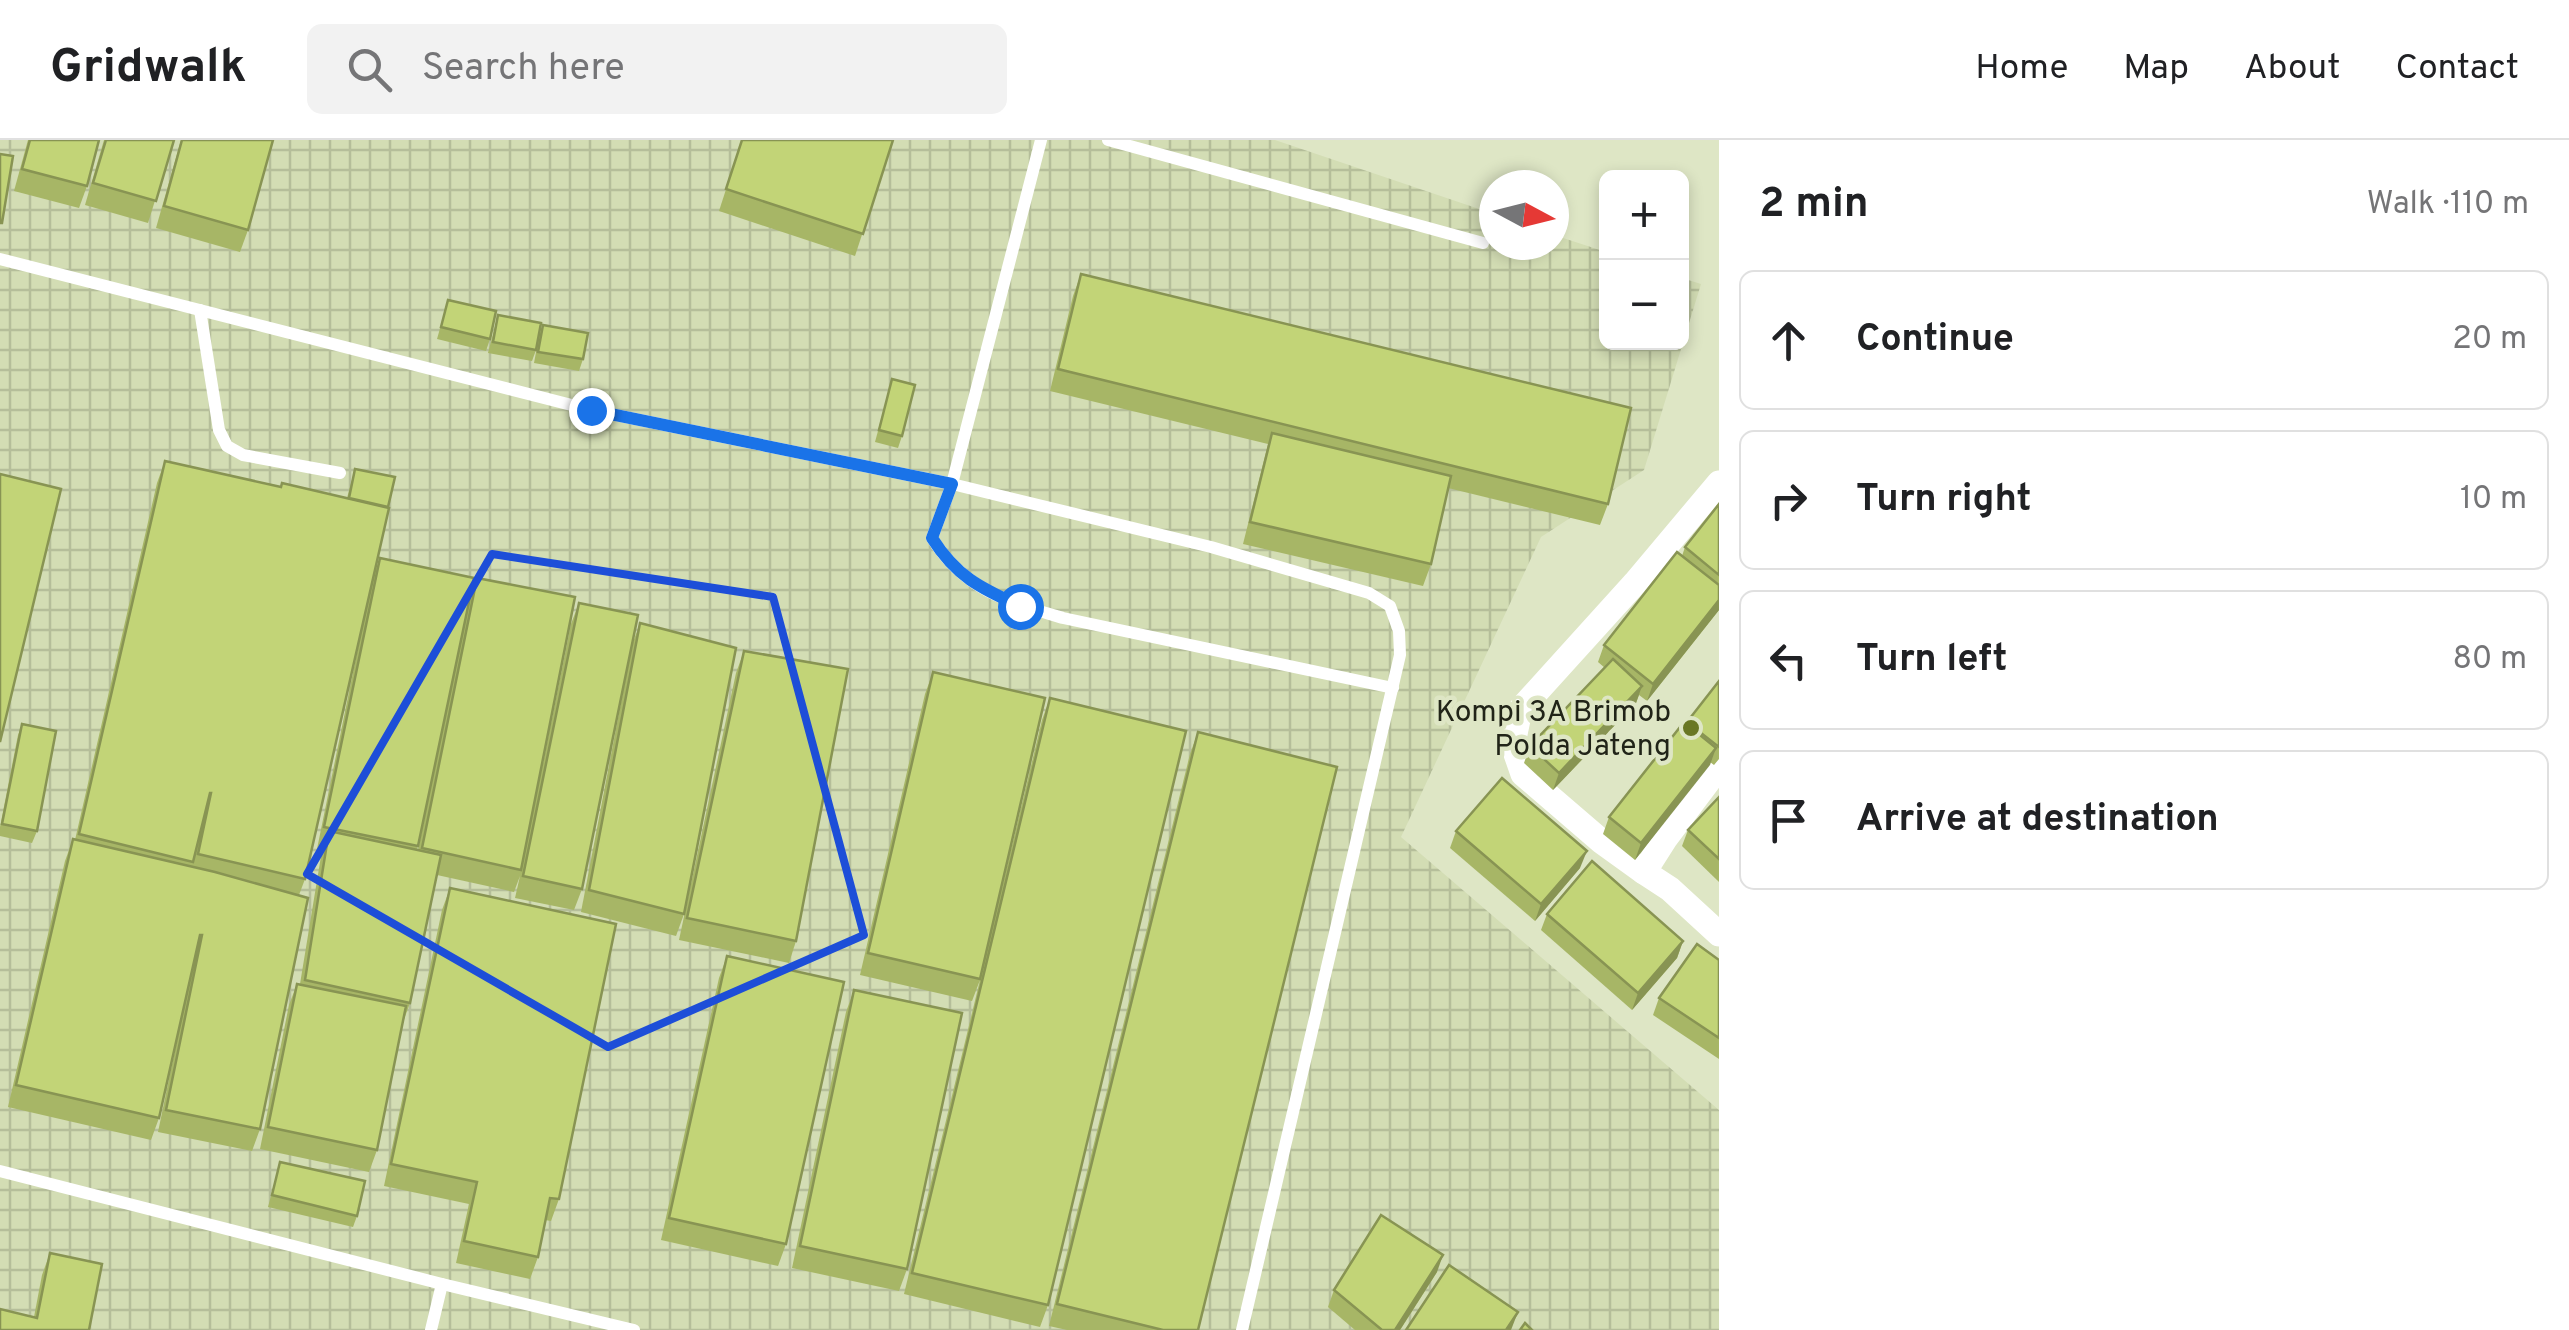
<!DOCTYPE html>
<meta charset="utf-8">
<style>
:root{--surface:#fff;--page:#f2f2f2;--text:#202124;--muted:#757577;--line:#e0e0e0}
body{margin:0;font-family:Overpass,sans-serif;background:var(--page);color:var(--text)}
.controls{position:absolute;right:30px;top:30px;display:grid;overflow:hidden;border-radius:15px;box-shadow:0 5px 15px #0003}
.controls button{width:90px;height:90px;display:grid;place-items:center;padding:0;border:0;border-bottom:2px solid var(--line);background:var(--surface);color:var(--text);font:50px sans-serif}
.compass{position:absolute;left:1479px;top:30px;width:90px;height:90px;border-radius:50%;background:var(--surface);box-shadow:0 5px 15px #0003;rotate:97deg}
.stop{position:absolute;width:30px;height:30px;margin:-22px;border:8px solid #1a73e8;border-radius:50%;background:#fff}
.stop.end{background:#1a73e8;border-color:#fff;box-shadow:0 2px 10px #0008}
.list{margin:0;padding:0;list-style:none}
h2{display:flex;justify-content:space-between;align-items:center;height:130px;margin:0;padding:0 40px;font-size:42px}
h2 small{font-size:32px;font-weight:400;color:var(--muted)}
.list li{display:grid;grid-template-columns:65px 1fr auto;gap:30px;align-items:center;box-sizing:border-box;height:140px;margin:0 20px 20px;padding:0 20px;border:2px solid var(--line);border-radius:15px}
.list b{display:block;font-size:38px;white-space:nowrap}
.list em{font-size:32px;font-style:normal;color:var(--muted)}
.icon{flex:none;width:55px;height:55px;fill:none;stroke:currentColor;stroke-width:2;stroke-linecap:round;stroke-linejoin:round}
.map{position:relative;flex:none;width:1719px;height:1190px;overflow:hidden}
header{display:flex;align-items:center;gap:60px;box-sizing:border-box;height:140px;padding:0 50px;background:var(--surface);border-bottom:2px solid var(--line)}
header strong{font-size:48px}
nav{display:flex;gap:55px;margin-inline-start:auto;font-size:35px}
.search{width:700px;height:90px;background:var(--page);display:flex;align-items:center;gap:25px;box-sizing:border-box;padding:0 35px;border-radius:15px;color:var(--muted);font-size:38px}
main{display:flex}
aside{flex:1;background:var(--surface)}
.map>svg:first-child{display:block}
.industrial{fill:url(#industrial-grid)}
.lines{fill:none;stroke-linecap:round;stroke-linejoin:round}
.lane{stroke:#fff;stroke-width:12}
.street{stroke:#fff;stroke-width:25}
.wall{fill:#a7b666;fill-rule:evenodd}
.shaded-wall{fill:#889453}
.building{fill:#c2d477;stroke:#889453;stroke-width:2.5}
.route{stroke:#1a73e8;stroke-width:12}
.marked{fill:none;stroke:#1d4ed8;stroke-width:8;stroke-linejoin:round}
.poi-dot{fill:#697723;stroke:#dee6c5;stroke-width:4}
.labels{text-anchor:middle;stroke-width:9;stroke-linejoin:round;paint-order:stroke}
.poi-label{font-size:30px;fill:#212418;stroke:#dee6c5;text-anchor:end}
</style>
<header>
<strong>Gridwalk</strong>
<div class="search"><svg class="icon" aria-label="search" viewBox="0 0 24 24"><circle cx="10" cy="10" r="6"/><path d="M15 15l6 6"/></svg>Search here</div>
<nav><a>Home</a><a>Map</a><a>About</a><a>Contact</a></nav>
</header>
<main>
<div class="map">
<svg width="1719" height="1190" viewBox="0 0 1719 1190">
<defs>
<pattern id="industrial-grid" width="8" height="8" patternUnits="userSpaceOnUse" patternTransform="scale(2.5)"><rect width="8" height="8" fill="#d3ddb4"/><path d="M0 4h8M4 0v8" fill="none" stroke="#b5be9a"/></pattern>
</defs>
<rect width="100%" height="100%" fill="#dee6c5"/>
<path class="industrial" d="M 0,0 L 1275,0 L 1494,74 L 1494,105 L 1554,105 L 1554,95 L 1606,112 L 1606,202 L 1681,202 L 1682,138 L 1701,144 L 1644,330 L 1541,397 L 1401,697 L 1719,970 L 1719,1190 L 0,1190 Z"/>
<g class="lines">
<g class="lane">
<path d="M 1041,0 L 952,344 L 932,398 C 964,450 1008,462 1063,478 L 1393,548"/>
<path d="M 1108,0 L 1483,103"/>
<path d="M 0,119 L 591,270 L 952,344 L 1211,407 L 1369,453 L 1390,466 L 1399,491 L 1400,515 L 1242,1190"/>
<path d="M 200,170 L 219,290 L 227,306 L 243,315 L 340,333"/>
<path d="M 0,1031 L 442,1144 L 634,1190"/>
<path d="M 431,1190 L 442,1144"/>
</g>
<g class="street">
<path d="M 1719,627 L 1665,699 L 1644,732 L 1670,749 L 1719,794"/>
<path d="M 1644,732 L 1601,701 L 1523,634 L 1516,614 L 1514,599 L 1520,570 L 1635,443 L 1719,343"/>
</g>
</g>
<g class="wall">
<path d="M 28,0 L 99,0 L 87,46 L 79,68 L 14,51 Z"/>
<path d="M 104,0 L 174,0 L 148,83 L 85,65 Z"/>
<path d="M 181,0 L 273,0 L 248,90 L 240,112 L 156,88 Z"/>
<path d="M 742,0 L 893,0 L 855,116 L 719,71 Z"/>
<path d="M 1081,134 L 1608,364 L 1600,385 L 1448,348 L 1431,424 L 1423,446 L 1243,404 L 1268,304 L 1050,251 L 1073,156 Z"/>
<path d="M 448,160 L 490,199 L 486,211 L 437,199 Z"/>
<path d="M 498,175 L 536,210 L 532,221 L 488,213 Z"/>
<path d="M 543,185 L 583,219 L 579,231 L 534,223 L 539,196 Z"/>
<path d="M 892,239 L 902,296 L 898,308 L 875,302 Z"/>
<path d="M 165,321 L 281,347 L 347,358 L 355,329 L 373,437 L 380,418 L 470,458 L 477,438 L 543,623 L 571,484 L 579,463 L 582,749 L 574,770 L 515,758 L 520,736 L 514,752 L 437,735 L 410,863 L 402,885 L 377,1010 L 369,1032 L 260,1009 L 289,865 L 297,844 L 300,844 L 322,710 L 317,709 L 368,459 L 305,739 L 299,755 L 260,989 L 252,1011 L 158,992 L 179,891 L 159,978 L 151,1000 L 8,967 L 65,721 L 73,699 L 75,700 L 157,343 ZM 459,509 L 418,710 L 417,710 Z"/>
<path d="M 1719,364 L 1719,470 L 1647,561 L 1639,555 L 1636,563 L 1553,650 L 1524,623 L 1530,606 L 1605,528 L 1598,522 L 1604,505 L 1682,416 L 1685,407 Z"/>
<path d="M 640,483 L 684,774 L 676,796 L 581,772 L 632,505 Z"/>
<path d="M 744,511 L 796,801 L 789,823 L 679,800 L 736,533 Z"/>
<path d="M 933,532 L 982,831 L 1042,580 L 1050,558 L 1048,1165 L 1040,1187 L 904,1154 L 980,840 L 972,861 L 860,835 L 925,554 Z"/>
<path d="M 1719,541 L 1719,619 L 1714,625 L 1710,622 L 1635,720 L 1603,694 L 1609,677 L 1686,584 Z"/>
<path d="M 22,584 L 37,691 L 32,703 L 0,696 L 0,687 L 18,595 Z"/>
<path d="M 1198,592 L 1198,1190 L 1067,1190 L 1049,1186 L 1190,614 Z"/>
<path d="M 1719,657 L 1719,742 L 1682,706 L 1688,690 Z"/>
<path d="M 1456,691 L 1580,728 L 1535,781 L 1450,708 Z"/>
<path d="M 450,748 L 559,1059 L 551,1081 L 545,1080 L 538,1117 L 530,1139 L 456,1123 L 469,1064 L 384,1046 L 442,770 Z"/>
<path d="M 1547,774 L 1683,801 L 1677,818 L 1632,870 L 1541,790 Z"/>
<path d="M 727,816 L 786,1104 L 778,1126 L 661,1100 L 719,838 Z"/>
<path d="M 1719,820 L 1719,919 L 1653,875 L 1659,858 Z"/>
<path d="M 854,850 L 907,1129 L 899,1151 L 792,1128 L 846,872 Z"/>
<path d="M 280,1022 L 357,1076 L 353,1087 L 268,1067 Z"/>
<path d="M 50,1113 L 89,1190 L 34,1177 L 42,1135 Z"/>
<path d="M 1437,1132 L 1400,1190 L 1355,1190 L 1328,1167 L 1334,1150 Z"/>
</g>
<g class="shaded-wall">
<path d="M 1719,460 L 1719,470 L 1647,561 L 1653,544 Z"/>
<path d="M 1642,546 L 1636,563 L 1553,650 L 1559,633 Z"/>
<path d="M 1716,608 L 1710,625 L 1635,720 L 1641,703 Z"/>
<path d="M 1587,711 L 1580,728 L 1535,781 L 1541,764 Z"/>
<path d="M 1683,801 L 1677,818 L 1632,870 L 1638,853 Z"/>
<path d="M 1443,1115 L 1437,1132 L 1400,1190 L 1395,1190 Z"/>
<path d="M 1518,1172 L 1511,1190 L 1506,1190 Z"/>
</g>
<g class="building">
<path d="M 30,0 L 99,0 L 87,46 L 22,29 Z"/>
<path d="M 106,0 L 174,0 L 156,61 L 93,43 Z"/>
<path d="M 182,0 L 273,0 L 248,90 L 164,66 Z"/>
<path d="M 742,0 L 893,0 L 863,94 L 726,49 Z"/>
<path d="M 0,14 L 13,16 L 2,83 L 0,83 Z"/>
<path d="M 1081,134 L 1631,268 L 1608,364 L 1058,229 Z"/>
<path d="M 448,160 L 496,171 L 490,199 L 441,187 Z"/>
<path d="M 498,175 L 541,183 L 536,210 L 493,202 Z"/>
<path d="M 543,185 L 588,193 L 583,219 L 538,212 Z"/>
<path d="M 892,239 L 915,245 L 902,296 L 879,290 Z"/>
<path d="M 1272,293 L 1451,336 L 1431,424 L 1250,382 Z"/>
<path d="M 165,321 L 281,347 L 282,343 L 389,368 L 305,739 L 198,714 L 211,653 L 210,653 L 193,722 L 79,694 Z"/>
<path d="M 355,329 L 395,337 L 388,367 L 349,358 Z"/>
<path d="M 0,334 L 61,349 L 0,602 Z"/>
<path d="M 1719,364 L 1719,435 L 1685,407 Z"/>
<path d="M 1677,412 L 1719,445 L 1719,460 L 1653,544 L 1604,505 Z"/>
<path d="M 380,418 L 474,438 L 418,706 L 324,687 Z"/>
<path d="M 477,438 L 575,457 L 521,730 L 422,708 Z"/>
<path d="M 579,463 L 638,475 L 582,749 L 523,736 Z"/>
<path d="M 640,483 L 736,508 L 684,774 L 589,750 Z"/>
<path d="M 744,511 L 848,529 L 796,801 L 687,778 Z"/>
<path d="M 1613,519 L 1642,546 L 1559,633 L 1530,606 Z"/>
<path d="M 933,532 L 1045,558 L 980,839 L 868,813 Z"/>
<path d="M 1719,541 L 1719,607 L 1687,582 Z"/>
<path d="M 1050,558 L 1186,591 L 1048,1165 L 912,1133 Z"/>
<path d="M 1684,582 L 1716,608 L 1641,703 L 1609,677 Z"/>
<path d="M 22,584 L 56,591 L 37,691 L 2,684 Z"/>
<path d="M 1198,592 L 1337,627 L 1198,1190 L 1163,1190 L 1057,1164 Z"/>
<path d="M 1502,638 L 1587,711 L 1541,764 L 1456,691 Z"/>
<path d="M 1719,657 L 1719,719 L 1688,690 Z"/>
<path d="M 329,691 L 441,715 L 410,863 L 305,840 Z"/>
<path d="M 73,699 L 215,732 L 308,758 L 260,989 L 166,970 L 202,795 L 200,795 L 159,978 L 16,945 Z"/>
<path d="M 1592,721 L 1683,801 L 1638,853 L 1547,774 Z"/>
<path d="M 450,748 L 616,784 L 559,1059 L 550,1058 L 538,1117 L 464,1101 L 477,1042 L 391,1024 Z"/>
<path d="M 1697,804 L 1719,820 L 1719,898 L 1659,858 Z"/>
<path d="M 727,816 L 844,842 L 786,1104 L 669,1078 Z"/>
<path d="M 297,844 L 406,866 L 377,1010 L 268,987 Z"/>
<path d="M 854,850 L 962,873 L 907,1129 L 800,1106 Z"/>
<path d="M 280,1022 L 365,1041 L 357,1076 L 272,1055 Z"/>
<path d="M 1381,1075 L 1443,1115 L 1395,1190 L 1382,1190 L 1334,1150 Z"/>
<path d="M 50,1113 L 102,1124 L 89,1190 L 0,1190 L 0,1169 L 37,1178 Z"/>
<path d="M 1449,1125 L 1518,1172 L 1506,1190 L 1406,1190 Z"/>
<path d="M 1525,1183 L 1532,1190 L 1520,1190 Z"/>
</g>
<g class="lines">
<path class="route" d="M 591,270 L 952,344 L 932,398 C 956,436 980,448 1020,466"/>
</g>
<path class="marked" d="M 492,414 L 773,457 L 864,795 L 608,907 L 307,734 Z"/>
<circle class="poi-dot" cx="1691" cy="588" r="10"/>
<g class="labels">
<g class="poi-label">
<text x="1671" y="581">Kompi 3A Brimob<tspan x="1671" dy="34">Polda Jateng</tspan></text>
</g>
</g>
</svg>
<div class="controls">
<button>+</button>
<button>−</button>
</div>
<svg class="compass" viewBox="-18 -18 36 36"><path d="M0-13l5 13h-10z" fill="#e53935"/><path d="M0 13l5-13h-10z" fill="#757577"/></svg>
<div class="stop" style="left:1020px;top:466px"></div>
<div class="stop end" style="left:591px;top:270px"></div>
</div>
<aside>
<h2>2 min<small>Walk · 110 m</small></h2>
<ul class="list">
<li><svg class="icon" aria-label="ahead" viewBox="0 0 24 24"><path d="M12 20V5M6 11l6-6 6 6"/></svg><div><b>Continue</b></div><em>20 m</em></li>
<li><svg class="icon" aria-label="right" viewBox="0 0 24 24"><path d="M7 20v-9h11M14 6l5 5-5 5"/></svg><div><b>Turn right</b></div><em>10 m</em></li>
<li><svg class="icon" aria-label="left" viewBox="0 0 24 24"><path d="M17 20v-9H6M10 6l-5 5 5 5"/></svg><div><b>Turn left</b></div><em>80 m</em></li>
<li><svg class="icon" aria-label="arrive" viewBox="0 0 24 24"><path d="M6 21V4h12l-3 4 3 4H6"/></svg><div><b>Arrive at destination</b></div></li>
</ul>
</aside>
</main>
